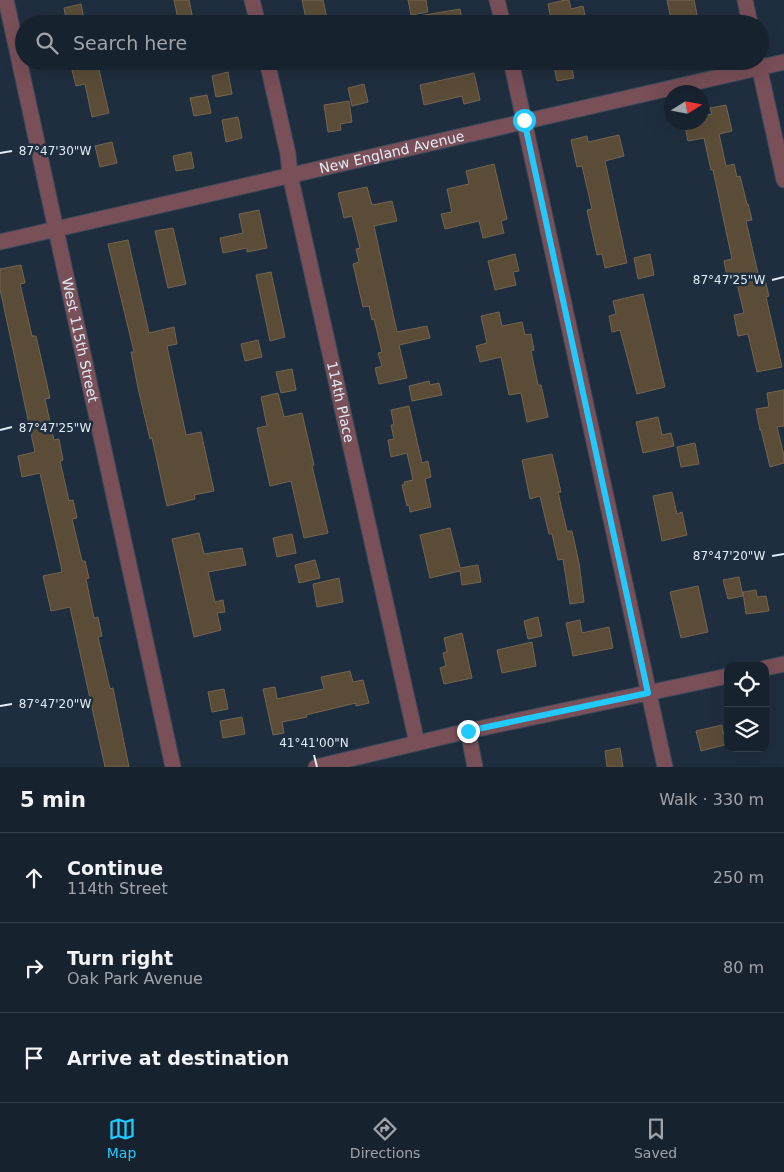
<!DOCTYPE html>
<meta charset="utf-8">
<style>
:root{--surface:#17222f;--page:#242f3b;--text:#f1f3f6;--muted:#9ea4aa;--line:#363f4b;--accent:#22c9fd}
body{margin:0;font-family:"DejaVu Sans",sans-serif;background:var(--page);color:var(--text)}
.controls{position:absolute;right:15px;bottom:15px;display:grid;overflow:hidden;border-radius:10px;box-shadow:0 5px 20px #0002}
.controls button{width:45px;height:45px;display:grid;place-items:center;padding:0;border:0;border-bottom:1px solid var(--line);background:var(--surface);color:var(--text);font:25px sans-serif}
.compass{position:absolute;left:664px;top:85px;width:45px;height:45px;border-radius:50%;background:var(--surface);box-shadow:0 5px 20px #0002;rotate:79deg}
.stop{position:absolute;width:15px;height:15px;margin:-11px;border:4px solid #22c9fd;border-radius:50%;background:#fff}
.stop.end{background:#22c9fd;border-color:#fff;box-shadow:0 1px 5px #0008}
.list{margin:0;padding:0;list-style:none}
h2{display:flex;justify-content:space-between;align-items:center;height:65px;margin:0;padding:0 20px;font-size:21px}
h2 small{font-size:16px;font-weight:400;color:var(--muted)}
.list li{display:grid;grid-template-columns:32px 1fr auto;gap:15px;align-items:center;box-sizing:border-box;height:90px;padding:0 20px;border-top:1px solid var(--line)}
.list b{display:block;font-size:19px;white-space:nowrap}
.list p{margin:0;font-size:16px;white-space:nowrap;color:var(--muted)}
.list em{font-size:16px;font-style:normal;color:var(--muted)}
.icon{flex:none;width:28px;height:28px;fill:none;stroke:currentColor;stroke-width:2;stroke-linecap:round;stroke-linejoin:round}
.map{position:relative;flex:none;width:784px;height:767px;overflow:hidden}
.search{position:absolute;background:var(--surface);box-shadow:0 5px 20px #0002;left:15px;right:15px;top:15px;height:55px;display:flex;align-items:center;gap:12px;box-sizing:border-box;padding:0 18px;border-radius:28px;color:var(--muted);font-size:19px}
.sheet{height:335px;background:var(--surface)}
nav{display:flex;justify-content:space-around;align-items:center;box-sizing:border-box;height:70px;border-top:1px solid var(--line);background:var(--surface);font-size:14px;color:var(--muted)}
nav a{display:grid;justify-items:center;gap:2px}
nav .on{color:var(--accent)}
.map>svg:first-child{display:block}
.building{fill:#5a4c37;stroke:#746550}
.lines{fill:none;stroke-linecap:round;stroke-linejoin:round}
.minor-casing{stroke:#3a4959;stroke-width:17}
.minor{stroke:#794f58;stroke-width:15}
.route{stroke:#22c9fd;stroke-width:6}
.ticks{fill:none;stroke:#e2ecf7;stroke-width:2}
.labels{text-anchor:middle;stroke-width:5;stroke-linejoin:round;paint-order:stroke}
.street-label{font-size:14px;fill:#e2ecf7;stroke:#1f2e3f}
.ticks-label{font-size:12px;text-anchor:middle;fill:#e2ecf7;stroke:#1f2e3f;stroke-width:5;stroke-linejoin:round;paint-order:stroke}
</style>
<div class="map">
<svg width="784" height="767" viewBox="0 0 784 767">
<rect width="100%" height="100%" fill="#1f2e3f"/>
<g class="building">
<path d="M 174,0 L 189,0 L 194,24 L 179,24 Z"/>
<path d="M 302,0 L 323,0 L 327,18 L 307,23 Z"/>
<path d="M 408,0 L 426,0 L 428,12 L 411,15 Z"/>
<path d="M 565,0 L 569,0 L 571,9 L 583,6 L 587,24 L 552,24 L 548,4 Z"/>
<path d="M 667,0 L 694,0 L 699,24 L 672,24 Z"/>
<path d="M 81,4 L 85,24 L 67,24 L 64,8 Z"/>
<path d="M 460,9 L 463,24 L 414,24 L 413,17 Z"/>
<path d="M 78,61 L 97,61 L 109,113 L 92,117 L 85,84 L 76,86 L 72,70 L 79,69 Z"/>
<path d="M 553,61 L 570,61 L 574,78 L 557,81 Z"/>
<path d="M 228,72 L 232,94 L 216,97 L 212,76 Z"/>
<path d="M 474,73 L 480,100 L 464,104 L 462,96 L 424,105 L 420,85 Z"/>
<path d="M 364,84 L 368,102 L 352,106 L 348,88 Z"/>
<path d="M 207,95 L 211,113 L 194,116 L 190,98 Z"/>
<path d="M 349,101 L 352,122 L 340,124 L 341,130 L 328,132 L 324,105 Z"/>
<path d="M 726,105 L 732,131 L 719,134 L 726,166 L 734,164 L 737,177 L 740,176 L 747,204 L 748,204 L 752,220 L 746,221 L 760,282 L 765,280 L 769,296 L 766,297 L 782,367 L 757,372 L 748,334 L 738,336 L 734,315 L 744,313 L 735,275 L 727,277 L 724,261 L 732,259 L 713,170 L 711,170 L 704,138 L 688,141 L 684,122 L 702,122 L 702,116 L 712,114 L 710,108 Z"/>
<path d="M 238,117 L 242,138 L 226,142 L 222,120 Z"/>
<path d="M 619,135 L 624,156 L 605,161 L 627,263 L 605,268 L 602,254 L 597,255 L 587,210 L 592,209 L 582,166 L 577,167 L 571,140 L 587,136 L 588,142 Z"/>
<path d="M 112,142 L 117,163 L 100,167 L 95,146 Z"/>
<path d="M 191,152 L 194,168 L 176,171 L 173,156 Z"/>
<path d="M 494,164 L 507,219 L 501,221 L 504,233 L 483,238 L 479,221 L 445,229 L 441,214 L 452,212 L 447,189 L 469,184 L 466,171 Z"/>
<path d="M 367,187 L 372,205 L 392,201 L 397,221 L 374,226 L 397,332 L 427,326 L 430,338 L 399,345 L 407,378 L 379,384 L 375,368 L 382,366 L 378,353 L 382,352 L 374,319 L 372,320 L 369,306 L 363,307 L 353,264 L 359,262 L 356,249 L 360,248 L 352,216 L 344,218 L 338,193 Z"/>
<path d="M 259,210 L 267,248 L 247,252 L 247,248 L 223,253 L 220,238 L 243,233 L 239,214 Z"/>
<path d="M 173,228 L 186,284 L 168,288 L 155,231 Z"/>
<path d="M 128,240 L 149,333 L 174,327 L 177,344 L 167,346 L 186,435 L 201,432 L 214,491 L 194,495 L 195,499 L 167,506 L 152,438 L 150,439 L 138,388 L 131,352 L 134,352 L 108,244 Z"/>
<path d="M 515,254 L 519,271 L 513,272 L 516,285 L 495,290 L 488,261 Z"/>
<path d="M 650,254 L 654,275 L 638,279 L 634,258 Z"/>
<path d="M 21,265 L 25,283 L 20,284 L 32,336 L 36,336 L 46,380 L 50,398 L 45,399 L 54,440 L 59,439 L 63,460 L 60,461 L 69,501 L 73,500 L 77,518 L 72,519 L 82,561 L 85,561 L 89,578 L 86,579 L 94,618 L 98,617 L 102,636 L 98,637 L 110,689 L 113,688 L 129,767 L 105,767 L 70,607 L 51,611 L 43,576 L 62,572 L 61,566 L 40,473 L 22,477 L 18,456 L 35,452 L 0,289 L 0,269 Z"/>
<path d="M 271,272 L 285,337 L 270,341 L 256,275 Z"/>
<path d="M 643,294 L 665,387 L 637,394 L 620,330 L 612,332 L 609,316 L 616,314 L 613,301 Z"/>
<path d="M 499,312 L 502,326 L 522,322 L 525,335 L 531,334 L 534,350 L 531,351 L 538,385 L 541,385 L 548,417 L 527,422 L 521,393 L 509,395 L 501,357 L 480,362 L 476,346 L 487,343 L 481,316 Z"/>
<path d="M 258,340 L 262,357 L 245,361 L 241,344 Z"/>
<path d="M 292,369 L 296,390 L 281,393 L 276,372 Z"/>
<path d="M 429,381 L 430,385 L 439,383 L 442,395 L 412,401 L 409,386 Z"/>
<path d="M 784,390 L 784,426 L 777,427 L 784,456 L 784,463 L 770,467 L 761,430 L 760,430 L 756,409 L 769,407 L 767,393 Z"/>
<path d="M 278,393 L 284,417 L 302,413 L 314,465 L 312,466 L 328,533 L 304,538 L 291,481 L 270,486 L 257,428 L 267,426 L 261,397 Z"/>
<path d="M 409,406 L 422,463 L 428,461 L 431,477 L 425,479 L 431,507 L 410,512 L 409,505 L 407,506 L 402,485 L 405,485 L 404,482 L 413,480 L 407,453 L 391,457 L 388,440 L 394,439 L 391,425 L 394,425 L 391,410 Z"/>
<path d="M 658,417 L 662,435 L 671,433 L 674,446 L 643,453 L 636,422 Z"/>
<path d="M 695,443 L 699,464 L 681,467 L 677,447 Z"/>
<path d="M 552,454 L 561,492 L 558,492 L 567,531 L 572,531 L 579,563 L 584,602 L 570,604 L 563,559 L 558,560 L 552,534 L 549,534 L 540,496 L 530,499 L 522,460 Z"/>
<path d="M 672,492 L 677,514 L 682,512 L 687,535 L 662,541 L 653,496 Z"/>
<path d="M 450,528 L 460,568 L 478,565 L 481,582 L 462,585 L 460,571 L 430,578 L 420,535 Z"/>
<path d="M 199,533 L 204,554 L 242,548 L 246,565 L 208,572 L 215,602 L 223,600 L 225,612 L 217,613 L 221,630 L 194,637 L 172,539 Z"/>
<path d="M 292,534 L 296,553 L 277,557 L 273,538 Z"/>
<path d="M 315,560 L 320,578 L 299,583 L 295,565 Z"/>
<path d="M 739,577 L 743,596 L 728,599 L 723,580 Z"/>
<path d="M 339,578 L 343,602 L 317,607 L 313,584 Z"/>
<path d="M 698,586 L 708,632 L 681,638 L 670,592 Z"/>
<path d="M 756,590 L 757,597 L 766,596 L 769,611 L 746,614 L 743,592 Z"/>
<path d="M 538,617 L 542,636 L 528,639 L 524,621 Z"/>
<path d="M 580,620 L 582,633 L 609,627 L 613,648 L 573,656 L 566,623 Z"/>
<path d="M 462,633 L 472,678 L 444,684 L 440,668 L 446,666 L 443,653 L 447,652 L 444,638 Z"/>
<path d="M 532,642 L 536,666 L 502,673 L 497,650 Z"/>
<path d="M 350,671 L 353,682 L 363,680 L 369,703 L 356,706 L 356,703 L 306,715 L 307,717 L 282,722 L 284,733 L 273,735 L 263,689 L 275,687 L 277,699 L 324,689 L 321,677 Z"/>
<path d="M 224,689 L 228,709 L 212,712 L 208,692 Z"/>
<path d="M 242,717 L 245,734 L 223,738 L 220,721 Z"/>
<path d="M 722,725 L 723,733 L 728,732 L 728,744 L 701,751 L 696,731 Z"/>
<path d="M 620,748 L 623,767 L 607,767 L 605,751 Z"/>
</g>
<g class="lines">
<g class="minor-casing">
<g id="minor">
<path id="s1" d="M 6,0 L 173,767"/>
<path d="M 252,0 L 258,24"/>
<path d="M 497,0 L 503,24"/>
<path d="M 745,0 L 750,24"/>
<path id="s2" d="M 267,61 L 288,154 L 290,175 L 417,743"/>
<path d="M 511,61 L 665,767"/>
<path d="M 758,61 L 784,180"/>
<path id="s3" d="M 0,242 L 784,62"/>
<path d="M 765,668 L 784,664"/>
<path d="M 468,731 L 475,767"/>
<path d="M 316,767 L 468,731 L 728,676"/>
</g>
</g>
<use href="#minor" class="minor"/>
</g>
<g class="lines">
<path class="route" d="M 468,731 L 648,693 L 524,120"/>
</g>
<path class="ticks" d="M 0,153 L 12,151M 772,280 L 784,277M 0,430 L 12,427M 772,556 L 784,554M 0,706 L 12,704M 314,755 L 317,767"/>
<g class="labels">
<g class="street-label">
<text dy="5" stroke="none"><textPath href="#s3" startOffset="402">New England Avenue</textPath></text>
<text dy="5" stroke="none"><textPath href="#s1" startOffset="348">West 115th Street</textPath></text>
<text dy="5" stroke="none"><textPath href="#s2" startOffset="349">114th Place</textPath></text>
</g>
</g>
<g class="ticks-label">
<text x="55" y="155">87°47'30"W</text>
<text x="729" y="284">87°47'25"W</text>
<text x="55" y="432">87°47'25"W</text>
<text x="729" y="560">87°47'20"W</text>
<text x="55" y="708">87°47'20"W</text>
<text x="314" y="747">41°41'00"N</text>
</g>
</svg>
<div class="controls">
<button><svg class="icon" aria-label="locate" viewBox="0 0 24 24"><circle cx="12" cy="12" r="6"/><path d="M12 2v4M12 18v4M2 12h4M18 12h4"/></svg></button>
<button><svg class="icon" aria-label="layers" viewBox="0 0 24 24"><path d="M12 4l9 5-9 5-9-5zM3 14l9 5 9-5"/></svg></button>
</div>
<svg class="compass" viewBox="-18 -18 36 36"><path d="M0-13l5 13h-10z" fill="#e53935"/><path d="M0 13l5-13h-10z" fill="#9ea4aa"/></svg>
<div class="stop" style="left:524px;top:120px"></div>
<div class="stop end" style="left:468px;top:731px"></div>
<div class="search"><svg class="icon" aria-label="search" viewBox="0 0 24 24"><circle cx="10" cy="10" r="6"/><path d="M15 15l6 6"/></svg>Search here</div>
</div>
<section class="sheet">
<h2>5 min<small>Walk · 330 m</small></h2>
<ul class="list">
<li><svg class="icon" aria-label="ahead" viewBox="0 0 24 24"><path d="M12 20V5M6 11l6-6 6 6"/></svg><div><b>Continue</b><p>114th Street</p></div><em>250 m</em></li>
<li><svg class="icon" aria-label="right" viewBox="0 0 24 24"><path d="M7 20v-9h11M14 6l5 5-5 5"/></svg><div><b>Turn right</b><p>Oak Park Avenue</p></div><em>80 m</em></li>
<li><svg class="icon" aria-label="arrive" viewBox="0 0 24 24"><path d="M6 21V4h12l-3 4 3 4H6"/></svg><div><b>Arrive at destination</b></div></li>
</ul>
</section>
<nav>
<a class="on"><svg class="icon" aria-label="map" viewBox="0 0 24 24"><path d="M3 6l6-2 6 2 6-2v14l-6 2-6-2-6 2zM9 4v14M15 6v14"/></svg>Map</a>
<a><svg class="icon" aria-label="directions" viewBox="0 0 24 24"><path d="M12 3l9 9-9 9-9-9zM9 14v-3h6M13 9l2 2-2 2"/></svg>Directions</a>
<a><svg class="icon" aria-label="saved" viewBox="0 0 24 24"><path d="M7 4h10v16l-5-4-5 4z"/></svg>Saved</a>
</nav>
